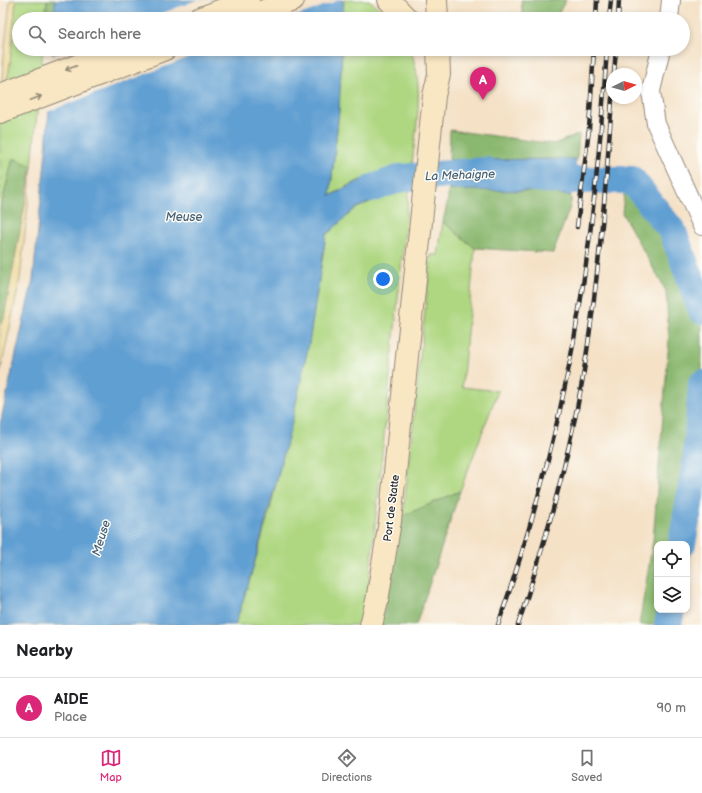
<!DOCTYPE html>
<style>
:root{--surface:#fff;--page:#f6f6f6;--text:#202124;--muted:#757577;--line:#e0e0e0;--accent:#db2777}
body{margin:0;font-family:"Balsamiq Sans",sans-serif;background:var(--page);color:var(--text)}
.controls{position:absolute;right:12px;bottom:12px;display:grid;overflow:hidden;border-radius:8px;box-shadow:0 2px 6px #0003}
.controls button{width:36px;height:36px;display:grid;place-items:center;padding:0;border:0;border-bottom:1px solid var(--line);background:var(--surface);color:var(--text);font:20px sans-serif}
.compass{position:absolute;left:606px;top:68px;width:36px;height:36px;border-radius:50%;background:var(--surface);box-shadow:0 2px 6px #0003;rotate:85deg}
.you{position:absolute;left:383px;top:279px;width:14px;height:14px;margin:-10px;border:3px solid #fff;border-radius:50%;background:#1a73e8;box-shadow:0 0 0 6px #1a73e833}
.badge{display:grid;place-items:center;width:26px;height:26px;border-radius:50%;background:var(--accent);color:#fff;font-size:13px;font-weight:700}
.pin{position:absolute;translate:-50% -33px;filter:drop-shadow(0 1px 2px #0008)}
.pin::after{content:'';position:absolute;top:21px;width:14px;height:12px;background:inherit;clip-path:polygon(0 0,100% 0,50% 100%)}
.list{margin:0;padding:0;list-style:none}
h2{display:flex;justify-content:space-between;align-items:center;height:52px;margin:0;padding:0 16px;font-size:17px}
h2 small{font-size:13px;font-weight:400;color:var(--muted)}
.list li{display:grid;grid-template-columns:26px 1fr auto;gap:12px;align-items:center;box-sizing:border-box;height:60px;padding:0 16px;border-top:1px solid var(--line)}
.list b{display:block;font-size:15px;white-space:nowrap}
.list p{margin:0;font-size:13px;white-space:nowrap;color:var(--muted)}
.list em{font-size:13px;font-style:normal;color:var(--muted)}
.icon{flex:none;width:22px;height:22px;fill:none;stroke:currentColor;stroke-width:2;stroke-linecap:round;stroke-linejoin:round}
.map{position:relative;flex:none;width:702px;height:625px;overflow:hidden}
.search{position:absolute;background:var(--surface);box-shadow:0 2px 6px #0003;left:12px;right:12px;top:12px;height:44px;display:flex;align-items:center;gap:10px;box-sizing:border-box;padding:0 14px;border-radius:22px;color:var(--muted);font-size:15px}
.sheet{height:112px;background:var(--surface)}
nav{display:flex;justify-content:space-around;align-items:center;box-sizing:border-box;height:56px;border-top:1px solid var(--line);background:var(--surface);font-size:11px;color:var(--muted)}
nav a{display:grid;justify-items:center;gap:2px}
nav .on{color:var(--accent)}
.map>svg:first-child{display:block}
.green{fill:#afd781;stroke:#6d8156}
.forest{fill:#8bb86f;stroke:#5b724d}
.sand{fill:#eeda9e;stroke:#8c8264}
.water{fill:#609fd2;stroke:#46657e}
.pier{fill:#f4e1c6}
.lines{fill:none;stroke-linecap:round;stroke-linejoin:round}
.river{stroke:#609fd2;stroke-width:28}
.street-casing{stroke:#908678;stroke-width:20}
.secondary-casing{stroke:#908678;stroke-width:24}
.street{stroke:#fff;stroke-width:18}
.secondary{stroke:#f9e7c3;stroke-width:22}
.rail-casing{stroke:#2b2b2b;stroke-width:4.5}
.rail{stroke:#fdfcf7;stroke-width:3;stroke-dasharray:9;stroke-linecap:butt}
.oneway{stroke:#928977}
.labels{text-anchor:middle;stroke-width:3;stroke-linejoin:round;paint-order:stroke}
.street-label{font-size:11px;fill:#2b2b2b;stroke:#fdfcf7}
.water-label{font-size:12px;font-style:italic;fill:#435f76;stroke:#fdfcf7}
</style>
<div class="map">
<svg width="702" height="625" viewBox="0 0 702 625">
<rect width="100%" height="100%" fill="#fdfcf7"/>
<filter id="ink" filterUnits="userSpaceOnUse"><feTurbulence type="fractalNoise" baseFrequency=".025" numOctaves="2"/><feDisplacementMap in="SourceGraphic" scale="8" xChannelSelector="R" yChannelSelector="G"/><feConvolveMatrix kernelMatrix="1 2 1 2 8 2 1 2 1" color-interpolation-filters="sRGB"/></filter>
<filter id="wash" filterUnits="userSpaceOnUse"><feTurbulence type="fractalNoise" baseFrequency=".012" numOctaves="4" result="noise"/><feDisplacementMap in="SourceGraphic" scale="16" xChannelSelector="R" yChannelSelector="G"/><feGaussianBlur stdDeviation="0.9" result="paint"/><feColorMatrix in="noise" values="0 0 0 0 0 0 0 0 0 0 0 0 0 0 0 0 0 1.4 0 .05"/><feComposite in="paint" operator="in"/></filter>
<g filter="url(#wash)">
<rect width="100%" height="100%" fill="#f4e1c6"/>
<g class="green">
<path d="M 16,0 L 47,0 L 45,19 L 19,19 L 19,49 L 43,49 L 32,166 L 13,158 L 0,211 L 0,121 L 10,64 Z"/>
<path d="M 344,0 L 369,0 L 392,19 L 343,19 Z"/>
<path d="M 342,49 L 410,49 C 425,86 416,127 412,165 C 382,170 355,180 330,196 L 339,111 Z"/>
<path d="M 409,190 L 367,603 L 362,625 L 235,625 L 250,579 L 270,510 L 309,343 L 326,235 L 355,209 L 380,197 Z"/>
<path d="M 443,222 L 475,248 L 462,387 L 498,391 L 460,491 L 403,516 L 431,255 L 438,255 Z"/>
</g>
<g class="forest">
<path d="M 47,0 L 55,0 L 54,19 L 45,19 Z"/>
<path d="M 521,0 L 566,0 L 555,19 L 523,19 Z"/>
<path d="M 450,130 L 554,144 L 579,134 L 577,159 L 449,160 Z"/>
<path d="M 13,158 L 32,166 L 4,318 L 0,325 L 0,211 Z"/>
<path d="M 626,179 L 632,180 L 673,232 L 702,298 L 702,454 L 687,550 L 687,544 L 657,544 L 657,610 L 677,610 L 674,625 L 639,625 L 653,541 L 669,340 L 666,291 L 622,213 Z"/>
<path d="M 448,190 L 540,191 L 572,196 L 570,207 L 553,253 L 475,248 L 443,222 L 448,199 Z"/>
<path d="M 460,491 L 416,625 L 381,625 L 403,516 Z"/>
</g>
<g class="sand">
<path d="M 10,0 L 16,0 L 10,64 L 0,121 C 0,81 6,41 10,0 Z"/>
<path d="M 32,166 L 20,279 L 0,374 L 0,325 L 4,318 Z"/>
</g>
<g class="water">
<path d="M 55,0 L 343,0 L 343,19 L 54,19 Z"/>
<path d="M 53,49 L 342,49 L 339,111 L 330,196 C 361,180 376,171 412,165 L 409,190 L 380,197 L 355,209 L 326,235 L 309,343 L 291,427 L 250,579 L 235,625 L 0,625 L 0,424 L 33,279 L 46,150 Z"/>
<path d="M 577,159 L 572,196 L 540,191 L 448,190 L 449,160 Z"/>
</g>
<g class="pier">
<path d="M 197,0 L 339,0 L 289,19 L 147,19 Z"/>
<path d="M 69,49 L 211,49 L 47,112 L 50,56 Z"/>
<path d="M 577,157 L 579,159 L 574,196 L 571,198 Z"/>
<path d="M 449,158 L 448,192 L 446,190 L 447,159 Z"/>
</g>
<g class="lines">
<g class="river">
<path d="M 535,178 L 556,180 L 632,180 L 673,232 L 702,310"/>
<path d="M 373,188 L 401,178 L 486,171"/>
<path d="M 682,544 L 696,463 L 702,384"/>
<path d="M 668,625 L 671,610"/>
</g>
</g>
</g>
<g filter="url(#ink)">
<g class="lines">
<g class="street-casing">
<g id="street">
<path d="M 669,19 L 671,0"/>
<path d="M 661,49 L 651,91 L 656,124 L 702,226"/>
</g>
</g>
<g class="secondary-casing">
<g id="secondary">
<path d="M 389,0 L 407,19"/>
<path d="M 436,0 L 437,19"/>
<path d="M 199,19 L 248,0"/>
<path d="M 243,19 L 293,0"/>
<path d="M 0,95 L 121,49"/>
<path d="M 0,112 L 165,49"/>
<path d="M 371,625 L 377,601 L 390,521 L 434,96 L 439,74 L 438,49"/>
</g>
</g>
<use href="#street" class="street"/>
<use href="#secondary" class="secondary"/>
<g class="rail-casing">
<g id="rail">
<path d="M 596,19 L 597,0"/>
<path d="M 609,19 L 611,0"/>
<path d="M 618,19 L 619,0"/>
<path d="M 614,74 L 616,49"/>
<path d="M 577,227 L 589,129 L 594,49"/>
<path d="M 498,625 C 533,524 561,421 578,316 C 593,228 601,138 607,49"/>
<path d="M 518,625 C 545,544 568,461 583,377 C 598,285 606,191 612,98"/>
</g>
</g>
<use href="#rail" class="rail"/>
</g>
<defs><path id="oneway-shaft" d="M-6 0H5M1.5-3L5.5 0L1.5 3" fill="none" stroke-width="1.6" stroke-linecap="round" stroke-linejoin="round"/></defs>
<g class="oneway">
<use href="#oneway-shaft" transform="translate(71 68) rotate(159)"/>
<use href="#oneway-shaft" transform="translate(36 98) rotate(-21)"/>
</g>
</g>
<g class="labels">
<g class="street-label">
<text transform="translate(391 508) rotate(-83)" y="4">Port de Statte</text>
</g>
<g class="water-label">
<text transform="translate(460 175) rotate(-2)" y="4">La Mehaigne</text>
<text x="184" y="221">Meuse</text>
<text transform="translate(101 538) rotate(-73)" y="4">Meuse</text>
</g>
</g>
</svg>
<div class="controls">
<button><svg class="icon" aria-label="locate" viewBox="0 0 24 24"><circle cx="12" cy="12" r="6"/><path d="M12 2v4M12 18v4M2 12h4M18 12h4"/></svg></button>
<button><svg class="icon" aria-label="layers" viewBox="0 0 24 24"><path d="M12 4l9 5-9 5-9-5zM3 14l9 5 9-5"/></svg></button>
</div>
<svg class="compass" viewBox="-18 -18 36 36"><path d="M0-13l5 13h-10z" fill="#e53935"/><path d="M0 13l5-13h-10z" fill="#757577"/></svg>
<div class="you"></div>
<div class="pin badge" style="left:483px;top:100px">A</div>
<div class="search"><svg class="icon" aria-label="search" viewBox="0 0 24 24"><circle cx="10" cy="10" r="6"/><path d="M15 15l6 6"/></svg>Search here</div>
</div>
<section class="sheet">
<h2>Nearby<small></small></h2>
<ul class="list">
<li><span class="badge">A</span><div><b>AIDE</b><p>Place</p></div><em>90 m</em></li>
</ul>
</section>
<nav>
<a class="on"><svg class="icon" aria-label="map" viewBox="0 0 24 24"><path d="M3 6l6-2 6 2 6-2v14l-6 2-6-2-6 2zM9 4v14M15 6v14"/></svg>Map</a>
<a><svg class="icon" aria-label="directions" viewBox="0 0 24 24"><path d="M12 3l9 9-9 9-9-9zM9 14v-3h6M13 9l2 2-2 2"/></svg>Directions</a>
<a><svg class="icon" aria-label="saved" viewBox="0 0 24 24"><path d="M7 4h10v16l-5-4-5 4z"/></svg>Saved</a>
</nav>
